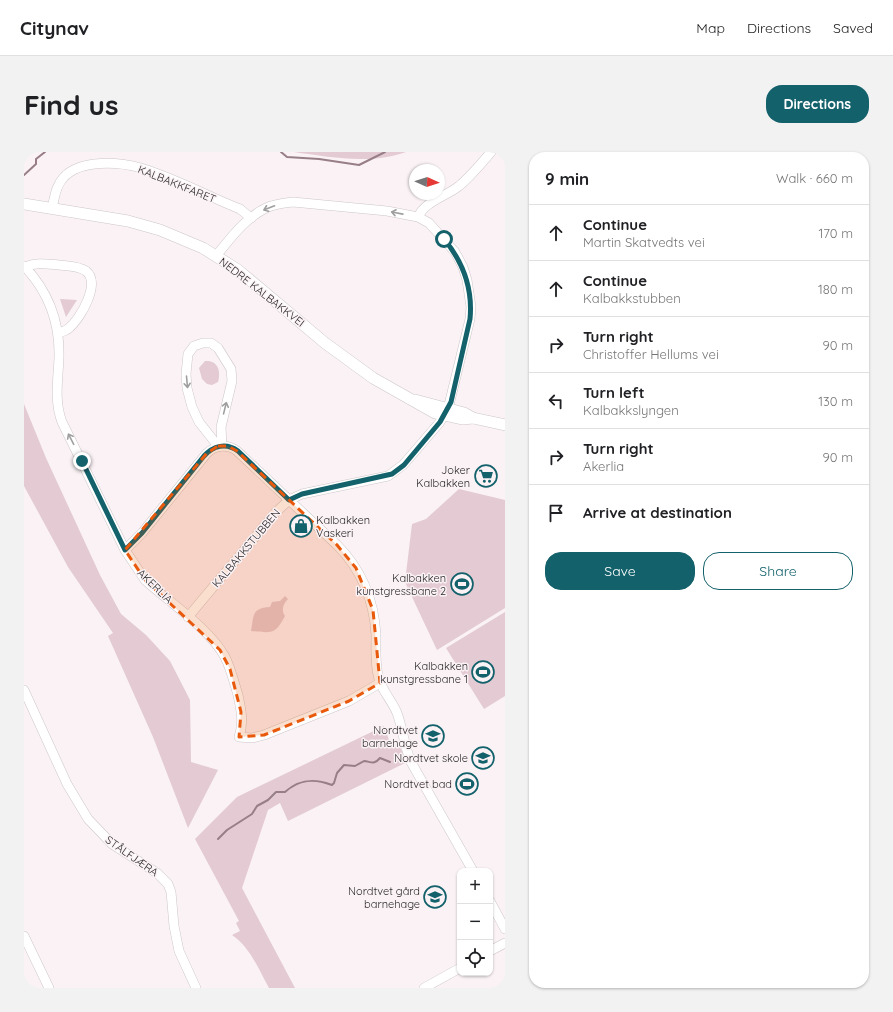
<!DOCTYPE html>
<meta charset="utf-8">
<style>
:root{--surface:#fff;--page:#f2f2f2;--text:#202124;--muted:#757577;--line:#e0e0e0;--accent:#13616b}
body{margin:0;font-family:Quicksand,sans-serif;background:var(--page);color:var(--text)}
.controls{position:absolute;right:12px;bottom:12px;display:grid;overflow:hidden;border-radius:8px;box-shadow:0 1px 3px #0004}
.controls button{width:36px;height:36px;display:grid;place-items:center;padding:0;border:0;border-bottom:1px solid var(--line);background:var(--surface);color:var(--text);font:20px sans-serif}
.compass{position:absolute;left:385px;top:12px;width:36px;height:36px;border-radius:50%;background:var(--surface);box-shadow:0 1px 3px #0004;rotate:93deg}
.stop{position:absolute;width:12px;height:12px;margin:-9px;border:3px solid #13616b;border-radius:50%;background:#fff}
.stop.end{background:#13616b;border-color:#fff;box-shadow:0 1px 4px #0008}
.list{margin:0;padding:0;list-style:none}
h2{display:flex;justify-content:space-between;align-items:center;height:52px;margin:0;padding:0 16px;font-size:17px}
h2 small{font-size:13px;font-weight:400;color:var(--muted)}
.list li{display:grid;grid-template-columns:26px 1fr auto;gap:12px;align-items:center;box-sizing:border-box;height:56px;padding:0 16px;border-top:1px solid var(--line)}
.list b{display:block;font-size:15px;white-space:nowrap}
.list p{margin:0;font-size:13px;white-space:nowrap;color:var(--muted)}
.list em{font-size:13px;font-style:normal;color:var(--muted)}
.actions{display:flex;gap:8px;padding:12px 16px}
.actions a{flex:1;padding:9px 0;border:1px solid var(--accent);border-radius:16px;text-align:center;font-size:14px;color:var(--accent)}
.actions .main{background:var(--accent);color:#fff}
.icon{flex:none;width:22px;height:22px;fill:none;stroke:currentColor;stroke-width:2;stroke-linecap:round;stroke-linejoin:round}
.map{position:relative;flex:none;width:481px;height:836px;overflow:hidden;border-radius:16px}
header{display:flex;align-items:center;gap:24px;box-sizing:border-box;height:56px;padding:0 20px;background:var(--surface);border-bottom:1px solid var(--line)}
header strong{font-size:19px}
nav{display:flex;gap:22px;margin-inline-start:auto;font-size:14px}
.intro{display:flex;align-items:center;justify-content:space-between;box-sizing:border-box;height:96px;padding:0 24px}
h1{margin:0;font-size:28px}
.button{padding:10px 18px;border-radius:16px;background:var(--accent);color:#fff;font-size:14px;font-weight:700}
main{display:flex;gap:24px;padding:0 24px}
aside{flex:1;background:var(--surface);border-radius:16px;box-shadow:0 1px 3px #0004}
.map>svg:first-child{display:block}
.green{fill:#e3cad3}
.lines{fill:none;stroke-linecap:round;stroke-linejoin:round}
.stream{stroke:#977e87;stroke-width:2}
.minor-casing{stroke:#cdc6c8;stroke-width:10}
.major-casing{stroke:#cdc6c8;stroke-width:12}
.minor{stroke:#fff;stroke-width:9}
.major{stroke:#fff;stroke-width:11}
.oneway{stroke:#a09f9f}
.route{stroke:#13616b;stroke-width:5}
.marked{fill:#e8590c;fill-opacity:0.2;stroke:#e8590c;stroke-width:3;stroke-dasharray:8 5;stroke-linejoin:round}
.labels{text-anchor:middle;stroke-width:3;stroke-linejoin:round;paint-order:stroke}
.street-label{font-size:11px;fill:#2c292a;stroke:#faf2f5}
.poi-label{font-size:11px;fill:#2c292a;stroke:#faf2f5;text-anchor:end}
</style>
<header>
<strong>Citynav</strong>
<nav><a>Map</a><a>Directions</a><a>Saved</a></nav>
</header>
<div class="intro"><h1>Find us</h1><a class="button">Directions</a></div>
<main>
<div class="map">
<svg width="481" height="836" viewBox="0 0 481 836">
<rect width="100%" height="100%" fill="#faf2f5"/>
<g class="green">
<path d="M 270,0 L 382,0 C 346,13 306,5 270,0 Z"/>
<path d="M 36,147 L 53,148 L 42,165 Z"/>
<path d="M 181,209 C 194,208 197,219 194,230 L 188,233 L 183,232 L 178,227 L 175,216 Z"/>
<path d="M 0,252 L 22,306 L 76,423 L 97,462 L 122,483 L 146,509 L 166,548 L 167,610 L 194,618 L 164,676 L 129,585 L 84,484 L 89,481 L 44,415 L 0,334 Z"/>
<path d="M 435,337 L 481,348 L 481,456 L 413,498 L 381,430 L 388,372 L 402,367 Z"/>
<path d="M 261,444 L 264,447 C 259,452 257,458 261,464 C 251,483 248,481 227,479 C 230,464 227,456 246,455 L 248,450 L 256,449 Z"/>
<path d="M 481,460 L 481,544 L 460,557 L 422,496 Z"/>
<path d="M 360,574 L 366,591 L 375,593 L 383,610 L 264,669 L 256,651 L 244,658 L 218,736 L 271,836 L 245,836 C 235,818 226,795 208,783 L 216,779 L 212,771 L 215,769 L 171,687 L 213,645 Z"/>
</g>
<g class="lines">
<g class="stream">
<path d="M 257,0 L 263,5 L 295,7 L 335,13 L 361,0"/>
<path d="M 0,23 L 12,12 L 12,7 L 21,0"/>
<path d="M 194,687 L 203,678 L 228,662 L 233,654 L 244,648 L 252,640 L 261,640 C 275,627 290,626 308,633 L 310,631 L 313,621 L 320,613 L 331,614 L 340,609 C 348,610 350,613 356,606 L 366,610"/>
</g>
<g class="minor-casing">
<g id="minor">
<path d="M 28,56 C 31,44 32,33 40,25 C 57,7 95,10 117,16 C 151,26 183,44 216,57 L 227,66"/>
<path d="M 394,65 C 401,49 421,45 435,34 C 447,24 457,12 467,0"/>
<path d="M 0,114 C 24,139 36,171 35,206 C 34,228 30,249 38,270 L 101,398 L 121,428 C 145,450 185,476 201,505 C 207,517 210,530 214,543 C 217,557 220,571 215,585 L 228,586 L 240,583 L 325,549 L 356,531"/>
<path d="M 1,115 C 12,110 23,112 35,113 C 43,114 55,114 62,119 C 77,131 57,166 45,176 C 42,179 38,180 34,181"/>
<path d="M 194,294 L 175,270 L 168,255 L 163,236 L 162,222 L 164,202 L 170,194 L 179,191 L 187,191 L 194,196 L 207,217 L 208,229 L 197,275 L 198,294"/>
<path d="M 101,398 L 118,381 L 183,301 C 192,293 204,292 213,299 L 313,393 C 338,418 350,448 352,483 C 352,496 351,510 354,523 C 356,537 368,548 373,561 C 379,577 380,594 387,610 L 449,719"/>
<path d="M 164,465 L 251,361 L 265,348 L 278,342 L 364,324 L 379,313 L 416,270 L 424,257 L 446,167 L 447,155 L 443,128 L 439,115 L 431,100 L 405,71 L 394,65 L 363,59 L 269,50 C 261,51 250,52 242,56 C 221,66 206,87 192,104"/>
<path d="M 0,538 L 43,632 L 64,667 L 88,692 L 133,721 L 144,732 L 147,740 L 150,774 L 155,799 L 172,836"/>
<path d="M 466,749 L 481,777"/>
<path d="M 0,784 L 25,836"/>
<path d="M 466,799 L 481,791"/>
<path d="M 400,836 L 436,816"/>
</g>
</g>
<g class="major-casing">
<g id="major">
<path d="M 0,52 L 104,69 L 136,78 L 179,96 L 214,118 L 301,191 L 349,226 L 411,261 L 438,267 L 449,266"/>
<path d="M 391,248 L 440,261 L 449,266 L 481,273"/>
</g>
</g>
<use href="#minor" class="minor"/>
<use href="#major" class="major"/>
</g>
<defs><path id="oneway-shaft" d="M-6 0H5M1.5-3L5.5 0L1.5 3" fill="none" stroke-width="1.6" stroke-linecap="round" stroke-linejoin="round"/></defs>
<g class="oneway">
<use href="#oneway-shaft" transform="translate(245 56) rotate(159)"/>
<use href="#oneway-shaft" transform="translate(373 61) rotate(-169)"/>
<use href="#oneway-shaft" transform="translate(163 230) rotate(85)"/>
<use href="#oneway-shaft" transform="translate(201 256) rotate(-76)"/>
<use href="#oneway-shaft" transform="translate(47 287) rotate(-117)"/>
</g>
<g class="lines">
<path class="route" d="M 58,309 L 101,398 L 118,381 L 180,304 C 189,294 202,290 214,299 L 265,348 L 278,342 L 368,322 L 380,313 L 416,270 L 427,250 L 446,167 C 449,136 439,110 420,87"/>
</g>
<path class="marked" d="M 194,294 L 204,294 L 213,299 L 313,393 L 332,416 L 349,458 L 356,531 L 325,549 L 240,583 L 215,585 L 217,560 L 206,517 L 196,498 L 121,428 L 101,398 L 183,301 Z"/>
<defs>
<g id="supermarket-ring" transform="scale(1.15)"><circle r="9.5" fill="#faf2f5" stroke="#13616b" stroke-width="1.5"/><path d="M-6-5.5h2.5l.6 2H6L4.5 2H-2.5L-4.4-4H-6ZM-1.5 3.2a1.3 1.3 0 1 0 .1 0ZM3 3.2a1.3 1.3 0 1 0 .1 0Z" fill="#13616b"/></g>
<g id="shop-ring" transform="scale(1.15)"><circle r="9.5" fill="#faf2f5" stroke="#13616b" stroke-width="1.5"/><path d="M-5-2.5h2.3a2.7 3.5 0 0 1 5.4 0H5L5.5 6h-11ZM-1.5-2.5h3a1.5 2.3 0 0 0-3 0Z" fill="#13616b"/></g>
<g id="stadium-ring" transform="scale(1.15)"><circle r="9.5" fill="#faf2f5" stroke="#13616b" stroke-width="1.5"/><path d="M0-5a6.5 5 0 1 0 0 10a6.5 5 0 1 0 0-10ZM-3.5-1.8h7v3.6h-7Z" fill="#13616b"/></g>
<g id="school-ring" transform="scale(1.15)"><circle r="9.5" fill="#faf2f5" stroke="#13616b" stroke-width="1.5"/><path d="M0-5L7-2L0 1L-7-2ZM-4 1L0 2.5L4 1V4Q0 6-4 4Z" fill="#13616b"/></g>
</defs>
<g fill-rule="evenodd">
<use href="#supermarket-ring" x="462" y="324"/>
<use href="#shop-ring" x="277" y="374"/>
<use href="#stadium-ring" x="438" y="432"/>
<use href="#stadium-ring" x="459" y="520"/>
<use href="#school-ring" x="409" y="584"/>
<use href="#school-ring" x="459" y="606"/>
<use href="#stadium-ring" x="443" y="632"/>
<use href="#school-ring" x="411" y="745"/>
</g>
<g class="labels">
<g class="street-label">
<text transform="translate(153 32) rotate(22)" y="4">KALBAKKFARET</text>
<text transform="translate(238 140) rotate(38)" y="4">NEDRE KALBAKKVEI</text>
<text transform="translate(222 396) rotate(-50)" y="4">KALBAKKSTUBBEN</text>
<text transform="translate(131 434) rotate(44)" y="4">AKERLIA</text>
<text transform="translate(108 704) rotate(35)" y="4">STÅLFJÆRA</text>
</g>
<g class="poi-label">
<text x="446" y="322">Joker<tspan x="446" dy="13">Kalbakken</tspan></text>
<text x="292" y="372" text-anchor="start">Kalbakken<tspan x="292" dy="13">Vaskeri</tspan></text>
<text x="422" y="430">Kalbakken<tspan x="422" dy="13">kunstgressbane 2</tspan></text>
<text x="444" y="518">Kalbakken<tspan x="444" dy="13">kunstgressbane 1</tspan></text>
<text x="394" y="582">Nordtvet<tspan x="394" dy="13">barnehage</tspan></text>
<text x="444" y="610">Nordtvet skole</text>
<text x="428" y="636">Nordtvet bad</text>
<text x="396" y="743">Nordtvet gård<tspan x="396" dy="13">barnehage</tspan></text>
</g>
</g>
</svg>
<div class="controls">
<button>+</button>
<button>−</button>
<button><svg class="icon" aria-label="locate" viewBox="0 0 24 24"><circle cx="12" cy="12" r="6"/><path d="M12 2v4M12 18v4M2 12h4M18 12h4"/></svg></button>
</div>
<svg class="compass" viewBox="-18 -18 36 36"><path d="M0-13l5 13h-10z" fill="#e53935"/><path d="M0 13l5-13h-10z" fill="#757577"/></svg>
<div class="stop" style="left:420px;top:87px"></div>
<div class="stop end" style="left:58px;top:309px"></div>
</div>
<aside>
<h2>9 min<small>Walk · 660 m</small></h2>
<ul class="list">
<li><svg class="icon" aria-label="ahead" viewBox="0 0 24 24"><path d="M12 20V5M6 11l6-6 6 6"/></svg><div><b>Continue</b><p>Martin Skatvedts vei</p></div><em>170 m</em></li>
<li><svg class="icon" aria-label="ahead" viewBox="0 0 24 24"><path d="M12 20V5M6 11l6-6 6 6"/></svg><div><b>Continue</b><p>Kalbakkstubben</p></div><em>180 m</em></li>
<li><svg class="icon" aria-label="right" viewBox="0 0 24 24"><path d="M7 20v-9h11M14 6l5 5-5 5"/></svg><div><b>Turn right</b><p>Christoffer Hellums vei</p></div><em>90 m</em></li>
<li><svg class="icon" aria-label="left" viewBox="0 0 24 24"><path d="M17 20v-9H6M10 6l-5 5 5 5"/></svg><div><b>Turn left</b><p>Kalbakkslyngen</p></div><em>130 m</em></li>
<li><svg class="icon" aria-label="right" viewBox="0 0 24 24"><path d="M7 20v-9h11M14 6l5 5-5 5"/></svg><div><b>Turn right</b><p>Akerlia</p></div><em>90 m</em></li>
<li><svg class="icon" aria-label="arrive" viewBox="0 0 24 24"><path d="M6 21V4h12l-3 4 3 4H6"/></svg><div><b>Arrive at destination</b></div></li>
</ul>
<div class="actions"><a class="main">Save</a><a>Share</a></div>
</aside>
</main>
